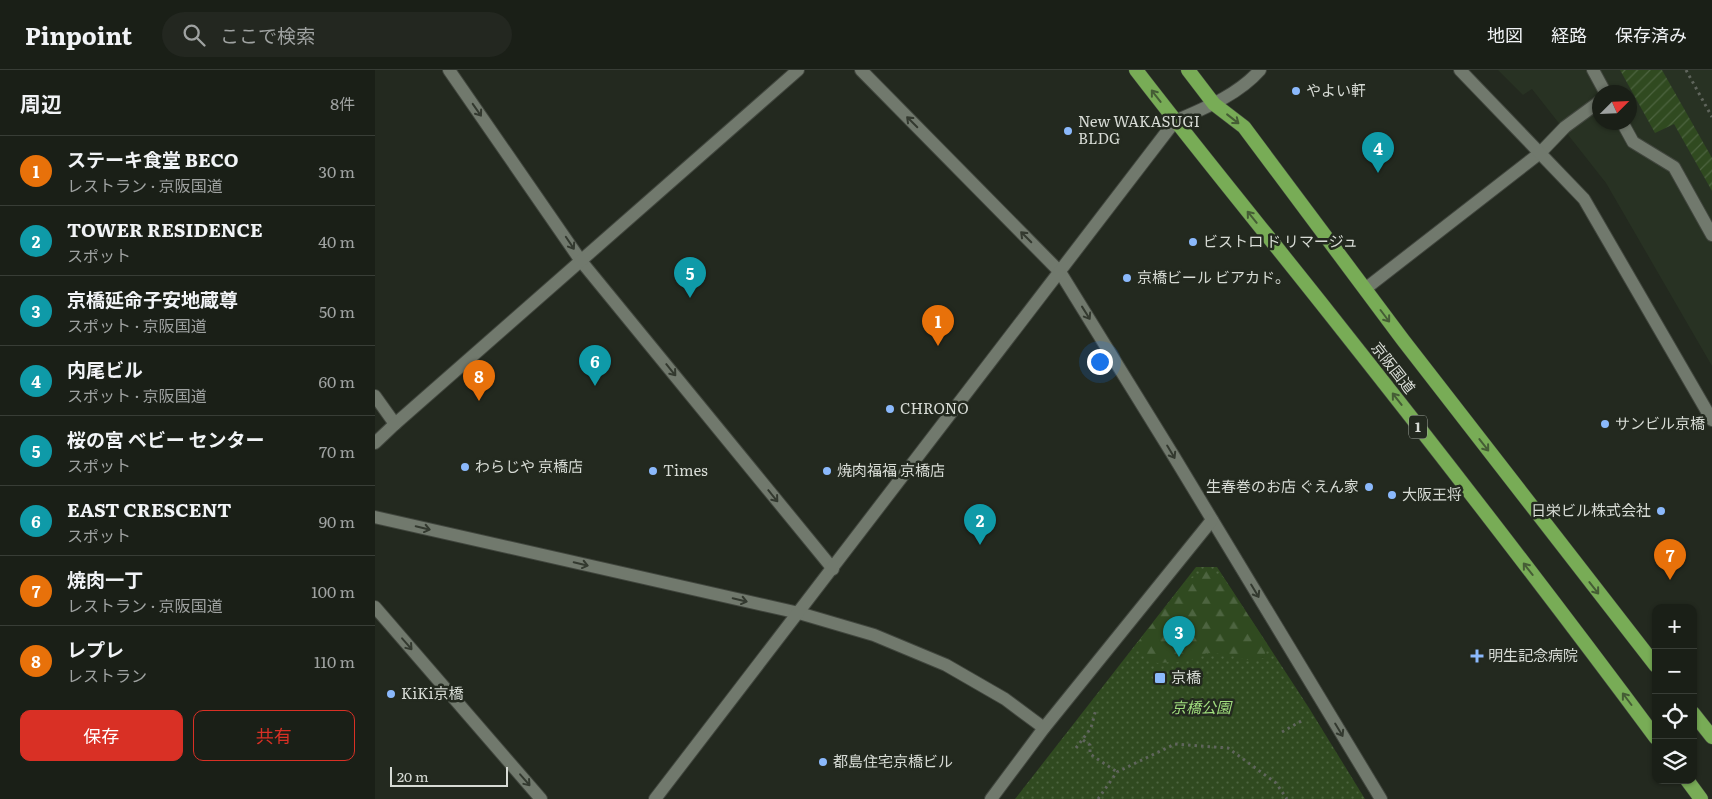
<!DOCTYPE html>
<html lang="ja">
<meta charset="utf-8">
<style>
:root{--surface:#1a1f17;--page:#232720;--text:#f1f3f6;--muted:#9fa2a1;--line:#383d36;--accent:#d93025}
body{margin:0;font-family:Literata,"Noto Sans JP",serif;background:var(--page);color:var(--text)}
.controls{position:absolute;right:15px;bottom:15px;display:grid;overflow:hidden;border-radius:10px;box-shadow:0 1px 4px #0004}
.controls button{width:45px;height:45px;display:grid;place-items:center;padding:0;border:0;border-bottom:1px solid var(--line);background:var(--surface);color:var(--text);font:25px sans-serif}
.compass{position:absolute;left:1217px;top:15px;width:45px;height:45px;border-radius:50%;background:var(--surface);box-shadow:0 1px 4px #0004;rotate:66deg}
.scale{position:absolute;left:15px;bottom:12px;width:118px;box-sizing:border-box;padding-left:5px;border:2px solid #d7dbd5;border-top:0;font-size:14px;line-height:18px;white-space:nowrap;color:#d7dbd5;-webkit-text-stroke:4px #23291f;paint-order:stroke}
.you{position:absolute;left:724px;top:291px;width:18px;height:18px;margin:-12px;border:4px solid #fff;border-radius:50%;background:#1a73e8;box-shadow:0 0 0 8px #1a73e833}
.badge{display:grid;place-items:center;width:32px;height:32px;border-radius:50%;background:var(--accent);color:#fff;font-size:16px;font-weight:700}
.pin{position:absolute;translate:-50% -41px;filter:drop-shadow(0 1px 2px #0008)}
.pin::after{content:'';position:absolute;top:26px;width:18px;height:15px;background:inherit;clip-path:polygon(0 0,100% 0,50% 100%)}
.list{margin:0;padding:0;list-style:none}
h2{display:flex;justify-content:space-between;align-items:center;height:65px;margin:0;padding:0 20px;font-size:21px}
h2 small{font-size:16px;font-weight:400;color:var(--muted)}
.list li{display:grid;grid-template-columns:32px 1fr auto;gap:15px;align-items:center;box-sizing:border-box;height:70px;padding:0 20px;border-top:1px solid var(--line)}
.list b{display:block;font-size:19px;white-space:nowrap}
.list p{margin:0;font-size:16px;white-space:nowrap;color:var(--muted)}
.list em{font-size:16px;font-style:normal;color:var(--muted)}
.actions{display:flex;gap:10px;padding:15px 20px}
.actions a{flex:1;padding:11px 0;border:1px solid var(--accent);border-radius:10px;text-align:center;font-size:18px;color:var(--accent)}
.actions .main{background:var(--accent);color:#fff}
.icon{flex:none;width:28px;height:28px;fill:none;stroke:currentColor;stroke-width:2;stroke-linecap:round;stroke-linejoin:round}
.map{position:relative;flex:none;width:1337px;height:729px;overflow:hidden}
header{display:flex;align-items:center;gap:30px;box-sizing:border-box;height:70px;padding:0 25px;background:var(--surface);border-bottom:1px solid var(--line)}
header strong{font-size:24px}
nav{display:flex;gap:28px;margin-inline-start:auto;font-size:18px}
.search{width:350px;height:45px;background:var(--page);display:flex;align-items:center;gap:12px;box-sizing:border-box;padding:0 18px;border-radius:28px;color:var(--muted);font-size:19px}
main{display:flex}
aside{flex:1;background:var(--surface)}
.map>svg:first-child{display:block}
.built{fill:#283223;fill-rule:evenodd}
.grass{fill:url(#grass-dots)}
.forest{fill:url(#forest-firs)}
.garden{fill:url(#garden-furrows)}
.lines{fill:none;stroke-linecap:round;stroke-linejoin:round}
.service-casing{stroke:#41463e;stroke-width:14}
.minor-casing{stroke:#41463e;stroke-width:14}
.tertiary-casing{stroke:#41463e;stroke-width:14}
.trunk-casing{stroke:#41463e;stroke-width:15}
.path{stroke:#5f655c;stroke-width:3;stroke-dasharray:2.5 4;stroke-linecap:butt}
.service{stroke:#71796d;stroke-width:12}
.minor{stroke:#71796d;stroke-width:12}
.tertiary{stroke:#71796d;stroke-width:12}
.trunk{stroke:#78ac56;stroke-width:14}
.oneway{stroke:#455d35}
.oneway2{stroke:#33392f}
.poi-dot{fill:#8bb9fc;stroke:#23291f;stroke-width:2}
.labels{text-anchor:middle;stroke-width:5;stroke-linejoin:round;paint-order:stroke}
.shield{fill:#23291f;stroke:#a1a69e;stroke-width:1}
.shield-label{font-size:14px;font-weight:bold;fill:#d7dbd5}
.poi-label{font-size:15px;fill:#d7dbd5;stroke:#23291f;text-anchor:start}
.street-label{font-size:15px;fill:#d7dbd5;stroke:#23291f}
.park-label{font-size:15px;font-style:italic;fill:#a2df7f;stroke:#23291f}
</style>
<header>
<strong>Pinpoint</strong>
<div class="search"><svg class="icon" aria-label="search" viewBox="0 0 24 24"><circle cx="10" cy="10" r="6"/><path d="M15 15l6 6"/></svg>ここで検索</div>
<nav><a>地図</a><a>経路</a><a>保存済み</a></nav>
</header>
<main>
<aside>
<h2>周辺<small>8件</small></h2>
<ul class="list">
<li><span class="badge" style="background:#e8710a">1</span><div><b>ステーキ食堂 BECO</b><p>レストラン · 京阪国道</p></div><em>30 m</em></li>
<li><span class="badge" style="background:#0f9aa8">2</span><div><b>TOWER RESIDENCE</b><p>スポット</p></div><em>40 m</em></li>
<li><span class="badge" style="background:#0f9aa8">3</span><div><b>京橋延命子安地蔵尊</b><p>スポット · 京阪国道</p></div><em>50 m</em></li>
<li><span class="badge" style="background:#0f9aa8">4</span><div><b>内尾ビル</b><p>スポット · 京阪国道</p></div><em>60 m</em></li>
<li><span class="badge" style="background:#0f9aa8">5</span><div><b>桜の宮 ベビー センター</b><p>スポット</p></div><em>70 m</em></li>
<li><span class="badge" style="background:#0f9aa8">6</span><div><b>EAST CRESCENT</b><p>スポット</p></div><em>90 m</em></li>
<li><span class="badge" style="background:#e8710a">7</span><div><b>焼肉一丁</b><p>レストラン · 京阪国道</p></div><em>100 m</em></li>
<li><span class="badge" style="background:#e8710a">8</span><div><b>レプレ</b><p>レストラン</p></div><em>110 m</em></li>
</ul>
<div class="actions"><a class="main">保存</a><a>共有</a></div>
</aside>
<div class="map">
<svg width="1337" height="729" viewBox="0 0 1337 729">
<defs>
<pattern id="grass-dots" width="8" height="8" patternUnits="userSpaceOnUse" patternTransform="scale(1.25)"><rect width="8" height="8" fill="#304a20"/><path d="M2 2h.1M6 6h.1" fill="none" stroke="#4d6440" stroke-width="1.8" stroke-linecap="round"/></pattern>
<pattern id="forest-firs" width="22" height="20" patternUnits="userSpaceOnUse" patternTransform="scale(1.25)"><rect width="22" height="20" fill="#304a20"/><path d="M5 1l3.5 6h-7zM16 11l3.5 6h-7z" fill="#4d6440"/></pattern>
<pattern id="garden-furrows" width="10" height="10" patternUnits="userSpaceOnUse" patternTransform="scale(1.25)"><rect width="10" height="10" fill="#304a20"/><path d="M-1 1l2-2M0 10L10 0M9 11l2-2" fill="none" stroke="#4d6440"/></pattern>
</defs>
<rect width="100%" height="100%" fill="#23291f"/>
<path class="built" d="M 1123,0 L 1337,0 L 1337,296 L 1231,113 L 1157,19 L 1148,25 ZM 1224,22 L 1254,22 L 1254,52 L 1224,52 Z"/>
<path class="grass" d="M 821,497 L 842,497 L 934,638 L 990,729 L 640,729 Z"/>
<path class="forest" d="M 831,500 L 848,507 L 892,574 L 889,588 L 871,590 L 853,584 L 832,583 L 814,591 L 782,593 L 769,586 L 760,576 L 809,513 Z"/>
<path class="garden" d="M 1245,0 L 1287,0 L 1337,88 L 1337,121 L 1299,54 L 1280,63 Z"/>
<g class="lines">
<g class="service-casing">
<g id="service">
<path d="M 1218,0 L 1230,22"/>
<path d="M 1247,52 L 1258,72 L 1299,97 L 1337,165"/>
<path d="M 990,219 L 1165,83 L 1190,57 L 1224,32"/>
</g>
</g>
<g class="minor-casing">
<g id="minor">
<path d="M 486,0 L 685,202 L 798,385 L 1006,729"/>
<path d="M 1085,0 L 1209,129 L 1337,350"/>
<path d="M 800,51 C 830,38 863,25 885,0"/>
<path d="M 0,326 L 20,354"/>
<path d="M 0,447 L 424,543 L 499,565 L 571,595 L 630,629 L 669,658"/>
<path d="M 0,537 L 166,729"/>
<path d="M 616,729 L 669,658 L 837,450"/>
</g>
</g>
<g class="tertiary-casing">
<g id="tertiary">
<path d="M 74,0 L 206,191 L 458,499"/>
<path d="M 0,373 L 20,354 L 423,0"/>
<path d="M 280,729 L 800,51"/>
</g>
</g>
<g class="trunk-casing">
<g id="trunk">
<path d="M 761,0 C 824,82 890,162 954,243 C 1065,383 1174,524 1281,668"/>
<path d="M 813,0 L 839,34 L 869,57 L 1028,270 L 1281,596"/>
<path d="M 1318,643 L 1337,667"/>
<path d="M 1312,710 L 1326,729"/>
</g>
</g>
<g class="path">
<path d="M 1311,0 L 1337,47"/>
<path d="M 907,662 L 928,650"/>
<path d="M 708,670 L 715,675 L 715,684 L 742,702"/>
<path d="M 701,678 L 716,658 L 721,639"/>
<path d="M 723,729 L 742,702 L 800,674 L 853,678 L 901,713 L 912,729"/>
</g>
<use href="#service" class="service"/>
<use href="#minor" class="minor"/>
<use href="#tertiary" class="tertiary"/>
<use href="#trunk" class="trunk"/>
</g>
<defs><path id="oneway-shaft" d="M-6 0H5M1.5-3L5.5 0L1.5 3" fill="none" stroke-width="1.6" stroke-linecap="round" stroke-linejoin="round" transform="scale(1.25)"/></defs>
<g class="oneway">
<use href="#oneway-shaft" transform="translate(781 26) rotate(-128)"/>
<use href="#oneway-shaft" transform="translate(858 49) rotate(38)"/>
<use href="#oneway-shaft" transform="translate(877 147) rotate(-129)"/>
<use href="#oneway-shaft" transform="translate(1010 246) rotate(53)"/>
<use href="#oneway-shaft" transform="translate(1022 329) rotate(-128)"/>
<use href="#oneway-shaft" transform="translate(1109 375) rotate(52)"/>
<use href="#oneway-shaft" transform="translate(1153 499) rotate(-128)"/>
<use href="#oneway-shaft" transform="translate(1219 518) rotate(52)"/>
<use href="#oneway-shaft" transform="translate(1252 629) rotate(-127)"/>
</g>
<g class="oneway2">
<use href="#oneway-shaft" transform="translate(102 40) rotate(55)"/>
<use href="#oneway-shaft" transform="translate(537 52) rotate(-135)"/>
<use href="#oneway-shaft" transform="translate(651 167) rotate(-135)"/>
<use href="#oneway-shaft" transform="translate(195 173) rotate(56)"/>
<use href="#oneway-shaft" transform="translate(711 243) rotate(58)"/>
<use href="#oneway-shaft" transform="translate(296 300) rotate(51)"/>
<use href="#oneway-shaft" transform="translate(796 382) rotate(59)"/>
<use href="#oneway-shaft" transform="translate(398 426) rotate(51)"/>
<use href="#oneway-shaft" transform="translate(48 458) rotate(13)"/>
<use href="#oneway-shaft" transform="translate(206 494) rotate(13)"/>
<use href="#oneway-shaft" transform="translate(880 521) rotate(59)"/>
<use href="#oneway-shaft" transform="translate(365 530) rotate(13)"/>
<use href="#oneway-shaft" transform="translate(32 574) rotate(49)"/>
<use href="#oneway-shaft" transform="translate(964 660) rotate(59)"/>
<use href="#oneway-shaft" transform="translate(150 710) rotate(49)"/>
</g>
<g class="poi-dot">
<circle cx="921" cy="21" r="5"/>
<circle cx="693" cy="61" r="5"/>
<circle cx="818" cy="172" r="5"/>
<circle cx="752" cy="208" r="5"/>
<circle cx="515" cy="339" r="5"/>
<circle cx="1230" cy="354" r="5"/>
<circle cx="90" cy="397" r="5"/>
<circle cx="278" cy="401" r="5"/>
<circle cx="452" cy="401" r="5"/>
<circle cx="994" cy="417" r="5"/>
<circle cx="1017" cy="425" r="5"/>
<circle cx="1286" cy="441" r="5"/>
<path d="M1099.5 578.5h5v5h5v5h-5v5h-5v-5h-5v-5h5z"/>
<rect x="779" y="602" width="12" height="12" rx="2.5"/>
<circle cx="16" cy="624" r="5"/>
<circle cx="448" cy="692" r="5"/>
</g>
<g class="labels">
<rect class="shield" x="1034" y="345.5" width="18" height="23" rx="4"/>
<g class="shield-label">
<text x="1043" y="362">1</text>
</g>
<g class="poi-label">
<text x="931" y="26">やよい軒</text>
<text x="703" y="57">New WAKASUGI<tspan x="703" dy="17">BLDG</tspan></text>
<text x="828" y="177">ビストロ ド リマージュ</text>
<text x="762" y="213">京橋ビール ビアカド。</text>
<text x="525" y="344">CHRONO</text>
<text x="1240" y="359">サンビル京橋</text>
<text x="100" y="402">わらじや 京橋店</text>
<text x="288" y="406">Times</text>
<text x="462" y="406">焼肉福福 京橋店</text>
<text x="984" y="422" text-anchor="end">生春巻のお店 ぐえん家</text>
<text x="1027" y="430">大阪王将</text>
<text x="1276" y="446" text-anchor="end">日栄ビル株式会社</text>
<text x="1113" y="591">明生記念病院</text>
<text x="796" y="613">京橋</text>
<text x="26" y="629">KiKi京橋</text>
<text x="458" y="697">都島住宅京橋ビル</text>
</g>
<g class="street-label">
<text transform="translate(1018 298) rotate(52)" y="5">京阪国道</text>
</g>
<g class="park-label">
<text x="826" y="643">京橋公園</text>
</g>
</g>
</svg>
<div class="controls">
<button>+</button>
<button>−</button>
<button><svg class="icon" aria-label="locate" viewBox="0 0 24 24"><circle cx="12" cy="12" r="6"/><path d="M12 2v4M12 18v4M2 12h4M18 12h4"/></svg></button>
<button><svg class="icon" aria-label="layers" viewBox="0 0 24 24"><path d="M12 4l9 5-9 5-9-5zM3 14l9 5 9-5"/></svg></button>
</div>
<svg class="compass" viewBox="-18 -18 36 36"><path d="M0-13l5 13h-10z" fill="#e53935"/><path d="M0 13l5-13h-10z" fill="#9fa2a1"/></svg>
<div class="scale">20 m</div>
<div class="you"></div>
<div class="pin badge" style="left:563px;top:276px;background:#e8710a">1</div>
<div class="pin badge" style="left:605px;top:475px;background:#0f9aa8">2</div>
<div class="pin badge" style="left:804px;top:587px;background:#0f9aa8">3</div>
<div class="pin badge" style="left:1003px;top:103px;background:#0f9aa8">4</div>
<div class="pin badge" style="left:315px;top:228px;background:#0f9aa8">5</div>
<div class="pin badge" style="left:220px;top:316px;background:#0f9aa8">6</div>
<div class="pin badge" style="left:1295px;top:510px;background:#e8710a">7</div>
<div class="pin badge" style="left:104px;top:331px;background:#e8710a">8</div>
</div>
</main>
